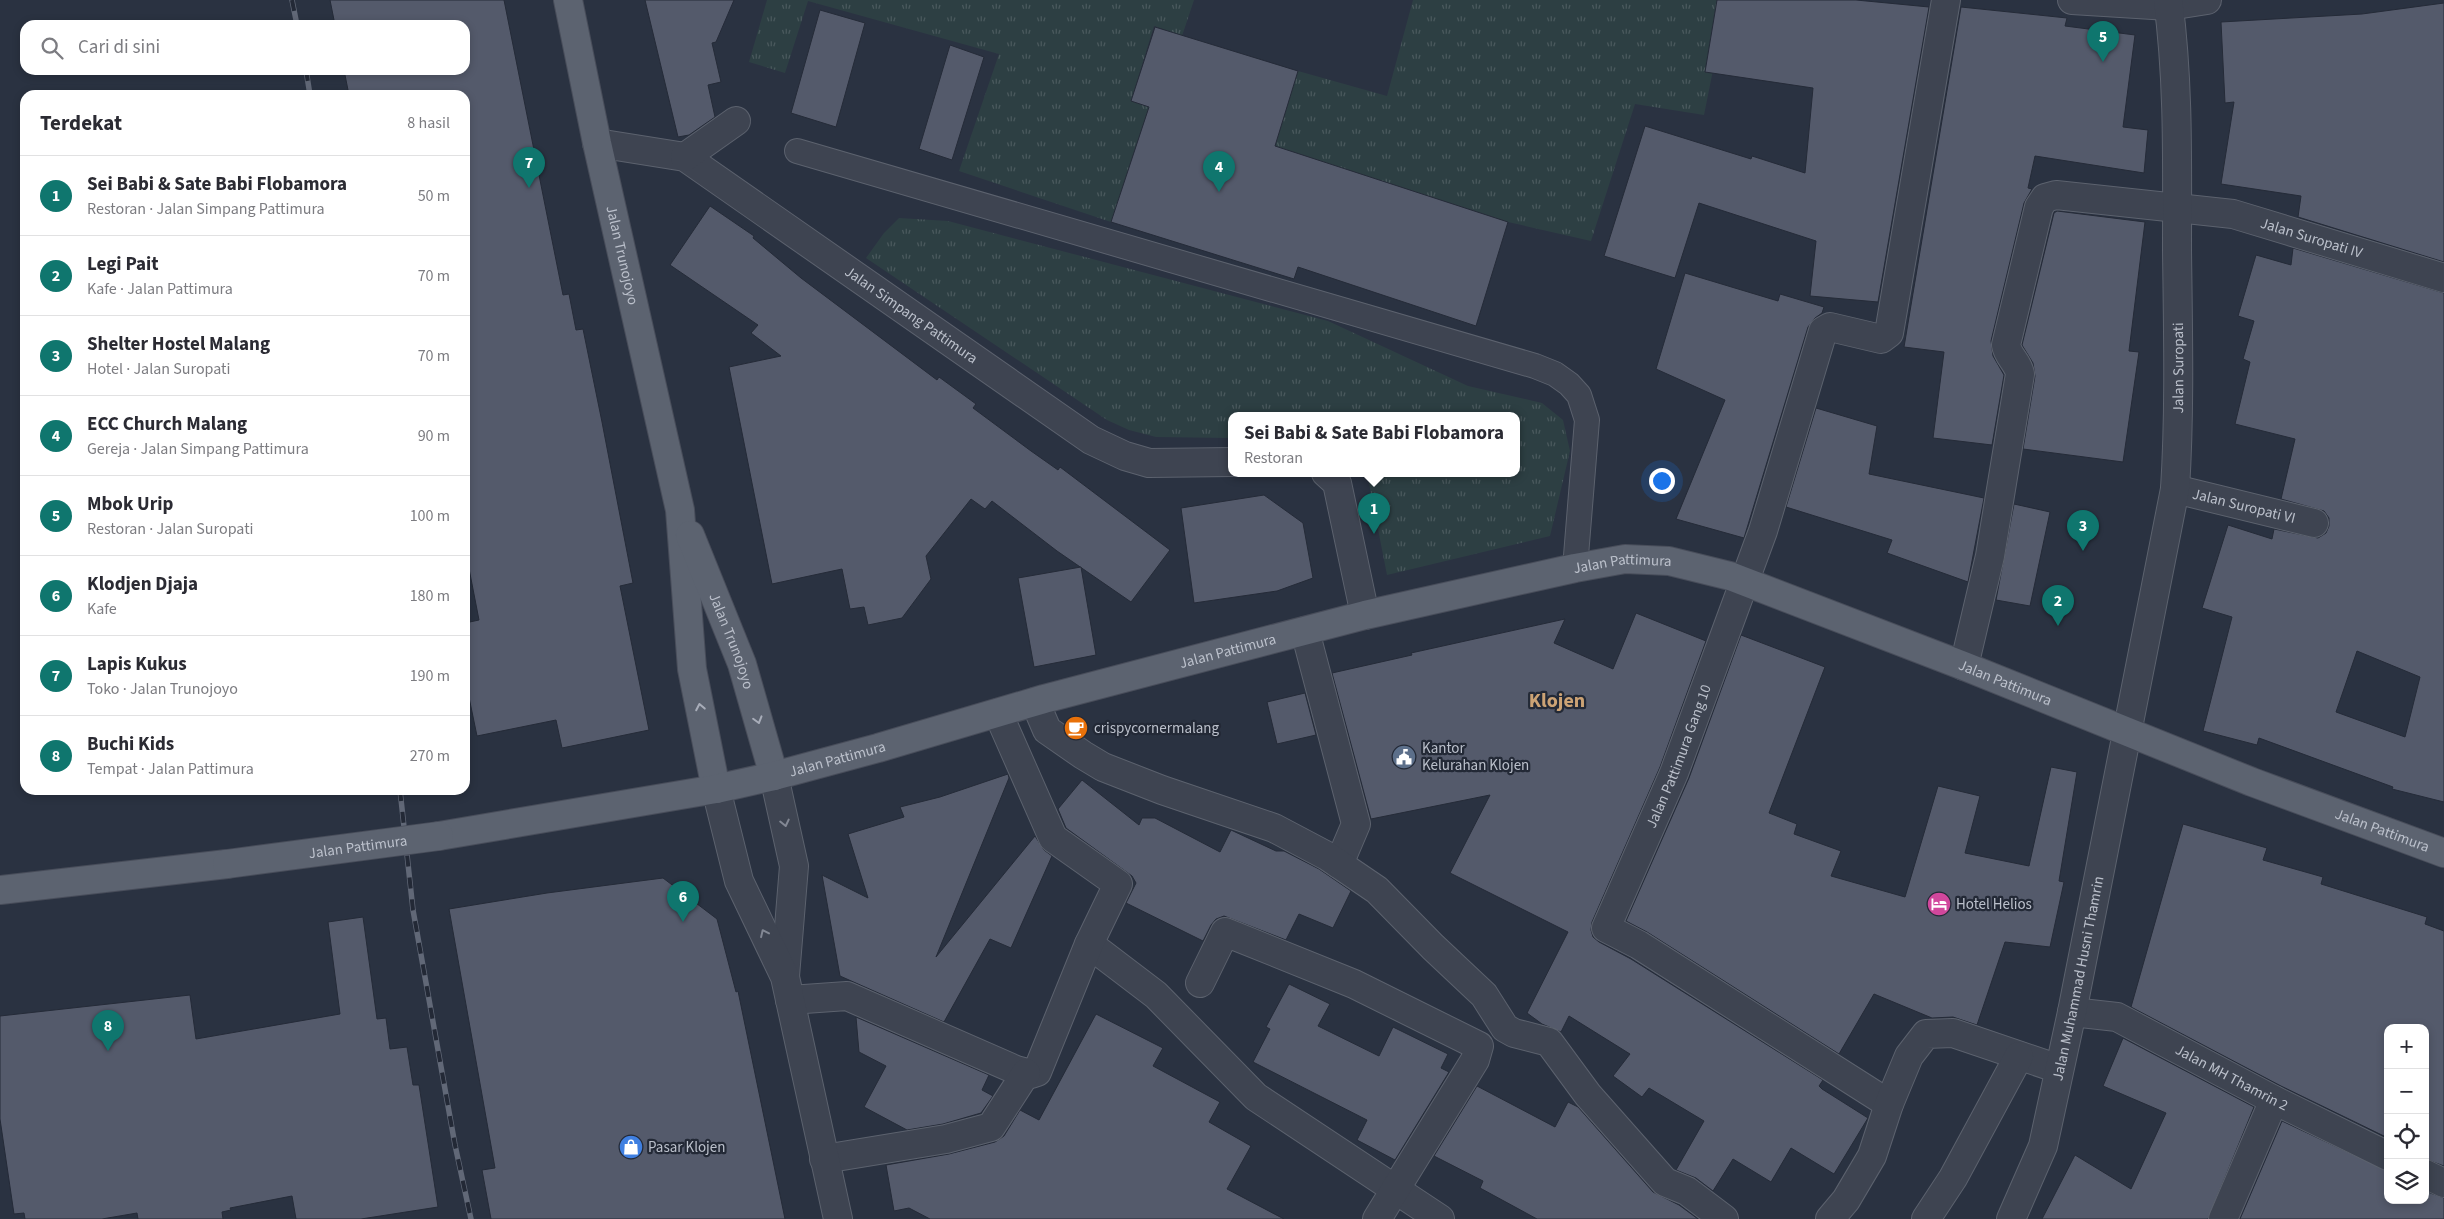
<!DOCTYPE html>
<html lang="id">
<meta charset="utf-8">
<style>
:root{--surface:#fff;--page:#f7f7f7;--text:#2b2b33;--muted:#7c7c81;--line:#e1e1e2;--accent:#0f766e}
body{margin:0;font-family:"Source Sans 3",sans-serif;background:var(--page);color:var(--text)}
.controls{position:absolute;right:15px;bottom:15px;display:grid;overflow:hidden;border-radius:10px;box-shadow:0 2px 8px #0003}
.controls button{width:45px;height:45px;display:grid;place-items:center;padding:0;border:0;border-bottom:1px solid var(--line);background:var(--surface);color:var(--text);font:25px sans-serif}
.you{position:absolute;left:1661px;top:480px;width:18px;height:18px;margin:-12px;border:4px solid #fff;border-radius:50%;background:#1a73e8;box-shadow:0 0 0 8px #1a73e833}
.badge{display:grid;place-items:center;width:32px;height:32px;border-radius:50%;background:var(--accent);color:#fff;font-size:16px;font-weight:700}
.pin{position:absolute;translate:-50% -41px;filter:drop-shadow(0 1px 2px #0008)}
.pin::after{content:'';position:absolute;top:26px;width:18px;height:15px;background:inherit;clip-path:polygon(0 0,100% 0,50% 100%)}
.popup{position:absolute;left:1228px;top:412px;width:292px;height:65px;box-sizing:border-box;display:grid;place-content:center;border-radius:10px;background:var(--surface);filter:drop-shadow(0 1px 4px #0005);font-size:16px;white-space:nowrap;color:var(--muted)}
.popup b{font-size:19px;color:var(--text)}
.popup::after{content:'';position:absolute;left:50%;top:100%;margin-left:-10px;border:10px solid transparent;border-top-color:var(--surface)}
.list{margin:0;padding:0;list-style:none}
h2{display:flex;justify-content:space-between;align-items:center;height:65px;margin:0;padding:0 20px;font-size:21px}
h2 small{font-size:16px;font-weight:400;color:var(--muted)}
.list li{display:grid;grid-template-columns:32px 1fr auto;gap:15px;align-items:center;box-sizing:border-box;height:80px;padding:0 20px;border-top:1px solid var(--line)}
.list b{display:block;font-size:19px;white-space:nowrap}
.list p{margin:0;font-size:16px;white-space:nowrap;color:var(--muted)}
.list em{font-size:16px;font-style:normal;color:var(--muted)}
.icon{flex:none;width:28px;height:28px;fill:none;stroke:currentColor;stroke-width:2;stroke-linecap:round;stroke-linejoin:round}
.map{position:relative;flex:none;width:2444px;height:1219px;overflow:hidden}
.search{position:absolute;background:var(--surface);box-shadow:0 2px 8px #0003;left:20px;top:20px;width:450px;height:55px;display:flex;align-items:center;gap:12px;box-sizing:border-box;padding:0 18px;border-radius:15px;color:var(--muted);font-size:19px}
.panel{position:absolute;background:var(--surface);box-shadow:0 2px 8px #0003;left:20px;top:90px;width:450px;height:705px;border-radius:15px}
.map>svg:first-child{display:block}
.grass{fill:url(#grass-tufts)}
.building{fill:#545a6b;stroke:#252b38;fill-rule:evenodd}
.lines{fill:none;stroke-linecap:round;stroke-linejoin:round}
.service-casing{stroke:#5c626e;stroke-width:26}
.minor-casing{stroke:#5c626e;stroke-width:30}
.tertiary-casing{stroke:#5c626e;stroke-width:30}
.primary-casing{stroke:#484d5a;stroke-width:30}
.service{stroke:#3e4451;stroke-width:24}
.minor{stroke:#3e4451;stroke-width:28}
.tertiary{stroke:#3e4451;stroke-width:28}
.primary{stroke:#5c6370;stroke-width:28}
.rail-casing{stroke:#616877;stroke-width:5.5}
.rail{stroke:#232936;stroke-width:4;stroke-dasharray:11;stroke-linecap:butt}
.primary-bridge-casing{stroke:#484d5a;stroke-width:30;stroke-linecap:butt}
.primary-bridge{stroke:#5c6370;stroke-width:28}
.oneway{stroke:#a8adb9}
.oneway2{stroke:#838894}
.labels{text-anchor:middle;stroke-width:4.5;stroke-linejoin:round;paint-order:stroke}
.street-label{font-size:15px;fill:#bbc0cb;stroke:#232936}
.poi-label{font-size:15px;fill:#bbc0cb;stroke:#232936;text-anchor:start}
.district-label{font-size:20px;font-weight:bold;fill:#cca375;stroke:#232936}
</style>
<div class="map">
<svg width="2444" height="1219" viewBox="0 0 2444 1219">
<defs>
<pattern id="grass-tufts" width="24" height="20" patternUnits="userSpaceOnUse" patternTransform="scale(1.25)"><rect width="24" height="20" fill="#2d3f43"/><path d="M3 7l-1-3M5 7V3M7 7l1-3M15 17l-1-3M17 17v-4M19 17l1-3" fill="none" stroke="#4a595d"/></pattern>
</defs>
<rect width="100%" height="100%" fill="#2a3241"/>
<g class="grass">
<path d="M 767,0 L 1194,0 L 1182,36 L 1154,26 L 1131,101 L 1149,107 L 1111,222 L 959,171 L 999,54 L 808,1 L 785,73 L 749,62 Z"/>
<path d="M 1413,0 L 1727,0 L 1704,115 L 1635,104 L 1591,241 L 1508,222 L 1275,146 L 1298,71 L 1387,96 Z"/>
<path d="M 899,218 L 948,221 L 1328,321 L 1468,386 L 1542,403 L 1563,420 L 1570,451 L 1550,536 L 1387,575 L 1367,473 L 1516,473 L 1516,415 L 1232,415 L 1231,438 L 1156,437 L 1129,430 L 1107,420 L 866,258 L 884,233 Z"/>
</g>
<g class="building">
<path d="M 330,0 L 504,0 L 563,295 L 569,294 L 576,330 L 583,329 L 602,422 L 633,583 L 620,586 L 649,730 L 562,748 L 556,720 L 477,736 L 465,678 L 465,623 L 479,620 L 465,548 L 465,95 L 349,95 L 344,70 L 465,70 L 465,25 L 335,25 Z"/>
<path d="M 645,0 L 734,0 L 716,42 L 712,43 L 721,82 L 708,85 L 715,117 L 689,135 L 678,137 Z"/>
<path d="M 1717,0 L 1856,0 L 1929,7 L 1878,302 L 1810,296 L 1816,241 L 1699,203 L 1675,278 L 1604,256 L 1645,126 L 1751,159 L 1752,156 L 1805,173 L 1813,88 L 1705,72 Z"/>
<path d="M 2444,3 L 2444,262 L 2298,217 L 2301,196 L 2221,184 L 2234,102 L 2225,103 L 2221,22 L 2362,14 Z"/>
<path d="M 1961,7 L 2067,18 L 2065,26 L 2135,35 L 2123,127 L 2148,130 L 2144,173 L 2035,156 L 2028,188 L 2032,189 L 2024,203 L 1991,341 L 1993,356 L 2004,375 L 1992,445 L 1933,438 L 1944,352 L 1904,347 Z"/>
<path d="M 820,10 L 865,23 L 836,127 L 791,113 Z"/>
<path d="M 1155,27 L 1298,71 L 1275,146 L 1508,222 L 1476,326 L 1298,267 L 1294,279 L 1111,222 L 1149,107 L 1131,101 Z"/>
<path d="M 950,45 L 984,57 L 952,160 L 919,149 Z"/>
<path d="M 710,206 L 754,236 L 753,238 L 801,278 L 937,380 L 939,377 L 976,404 L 973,408 L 1031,451 L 1058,470 L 1060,467 L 1170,550 L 1131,602 L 1057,551 L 992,501 L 985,509 L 971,499 L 926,556 L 931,579 L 902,618 L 868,625 L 864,607 L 850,609 L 842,569 L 772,584 L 729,367 L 781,356 L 751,333 L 758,325 L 670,265 Z"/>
<path d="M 2057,211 L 2145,222 L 2129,351 L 2139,352 L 2123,462 L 2023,449 L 2035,376 L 2033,363 L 2022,345 L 2054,213 Z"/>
<path d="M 2293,248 L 2444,293 L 2444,802 L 2392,789 L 2393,787 L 2259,738 L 2257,745 L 2203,731 L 2232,617 L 2202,608 L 2228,525 L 2272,539 L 2274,529 L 2318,538 L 2326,533 L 2329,526 L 2329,518 L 2324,511 L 2281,499 L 2295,439 L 2235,424 L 2250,362 L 2243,359 L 2254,321 L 2238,316 L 2256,255 L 2291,265 ZM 2357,651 L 2420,677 L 2405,737 L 2336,712 Z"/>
<path d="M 1685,273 L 1778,301 L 1780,294 L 1824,307 L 1822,313 L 1815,318 L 1808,327 L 1744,538 L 1676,519 L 1725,400 L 1656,369 Z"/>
<path d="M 1816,408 L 1877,426 L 1869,474 L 1984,498 L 1968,582 L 1887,553 L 1892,540 L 1786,507 Z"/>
<path d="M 1264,495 L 1303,523 L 1313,578 L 1277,591 L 1194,603 L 1181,508 Z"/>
<path d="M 2014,504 L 2050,512 L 2030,606 L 1996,600 Z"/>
<path d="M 1081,567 L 1096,655 L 1034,667 L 1018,578 Z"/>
<path d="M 1636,613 L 1706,641 L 1660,767 L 1592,922 L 1591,930 L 1593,937 L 1599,942 L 1631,959 L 1823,1080 L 1819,1086 L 1822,1089 L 1868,1118 L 1834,1174 L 1791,1148 L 1771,1182 L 1733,1159 L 1713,1191 L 1696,1178 L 1676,1170 L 1704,1121 L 1649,1088 L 1642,1097 L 1613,1076 L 1630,1054 L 1569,1016 L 1561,1032 L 1542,1024 L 1527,1013 L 1568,932 L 1450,873 L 1490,795 L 1371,819 L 1332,673 L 1412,655 L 1411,653 L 1565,619 L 1554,643 L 1613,669 Z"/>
<path d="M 1741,635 L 1825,667 L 1769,813 L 1797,824 L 1794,834 L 1841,851 L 1831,876 L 1905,897 L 1938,786 L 1980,796 L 1965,853 L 2029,866 L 2051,767 L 2077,772 L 2059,881 L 2064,882 L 2050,947 L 2005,942 L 1977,1025 L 1953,1017 L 1932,1018 L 1874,994 L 1839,1054 L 1647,932 L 1626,921 L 1689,778 Z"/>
<path d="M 1305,693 L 1316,735 L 1277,744 L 1267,702 Z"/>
<path d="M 1008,774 L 1009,778 L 936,957 L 1035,836 L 1044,850 L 1052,856 L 1011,948 L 990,939 L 944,1022 L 840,976 L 822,875 L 868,898 L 848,834 L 904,817 L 900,807 L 940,797 Z"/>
<path d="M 1082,780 L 1139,825 L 1142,818 L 1155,818 L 1220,852 L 1231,830 L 1276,851 L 1284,851 L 1319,869 L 1351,891 L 1333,928 L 1299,914 L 1286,940 L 1224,916 L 1216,919 L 1211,925 L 1203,941 L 1126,903 L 1136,883 L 1132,876 L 1066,828 L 1058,809 Z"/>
<path d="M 2183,824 L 2267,848 L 2263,860 L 2323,877 L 2321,884 L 2427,917 L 2425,924 L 2444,931 L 2444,1166 L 2425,1159 L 2425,1028 L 2388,1028 L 2388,1138 L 2281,1086 L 2131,1007 Z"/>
<path d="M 663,878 L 717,919 L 736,992 L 738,991 L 785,1219 L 491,1219 L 482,1170 L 495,1168 L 449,909 L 547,893 Z"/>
<path d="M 363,917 L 377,1019 L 386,1018 L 390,1049 L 407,1047 L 413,1085 L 419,1085 L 438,1207 L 361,1219 L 296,1219 L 292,1196 L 230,1208 L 231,1210 L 222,1212 L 223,1219 L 138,1219 L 137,1213 L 102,1219 L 25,1219 L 24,1213 L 14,1214 L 0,1119 L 0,1016 L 190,995 L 196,1039 L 340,1014 L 328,922 Z"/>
<path d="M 1289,984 L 1330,1004 L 1318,1026 L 1379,1056 L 1393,1027 L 1448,1054 L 1441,1068 L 1449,1072 L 1395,1160 L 1357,1140 L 1367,1120 L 1253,1062 L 1270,1029 L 1266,1027 Z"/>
<path d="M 1096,1014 L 1163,1048 L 1153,1066 L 1220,1102 L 1209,1122 L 1251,1146 L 1227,1189 L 1284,1219 L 930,1219 L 909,1208 L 894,1211 L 886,1165 L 949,1154 L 995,1142 L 1004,1136 L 1020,1110 L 1039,1120 Z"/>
<path d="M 856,1017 L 989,1075 L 982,1090 L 993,1096 L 981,1113 L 943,1124 L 907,1130 L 864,1107 L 886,1066 L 859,1052 Z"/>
<path d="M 2123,1038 L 2254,1107 L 2208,1219 L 2042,1219 L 2075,1155 L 2131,1189 L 2166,1113 L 2103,1086 Z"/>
<path d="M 1477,1086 L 1555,1127 L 1568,1102 L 1578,1107 L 1653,1192 L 1679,1205 L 1698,1219 L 1537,1219 L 1480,1188 L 1483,1181 L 1434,1156 Z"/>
<path d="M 2282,1121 L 2388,1171 L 2388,1200 L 2425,1200 L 2425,1191 L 2444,1198 L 2444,1219 L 2240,1219 Z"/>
</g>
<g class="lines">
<g class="service-casing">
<path id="service" d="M 797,151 L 1535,366 L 1555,374 L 1569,384 L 1579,395 L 1587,420 L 1575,568"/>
</g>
<g class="minor-casing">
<g id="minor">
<path d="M 2072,0 L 2169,6 L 2207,0"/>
<path id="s1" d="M 597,143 L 685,157 L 1091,440 L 1125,456 L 1149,463 L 1232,462"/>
<path d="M 685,157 L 736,121"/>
<path d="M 1326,473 L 1337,483 L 1365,615"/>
<path id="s2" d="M 2175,489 L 2314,523"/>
<path d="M 1305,631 L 1356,824 L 1339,864"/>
<path id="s3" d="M 1964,666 L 1990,556 L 2020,374 C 2018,362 2008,357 2006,345 L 2039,207 L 2045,198 L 2056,195 L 2233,214 L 2444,278"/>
<path d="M 1035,702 L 1047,730 L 1083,755 L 1103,767 L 1162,790 L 1274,828 L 1327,856 L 1377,890 L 1433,947 L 1484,995 L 1505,1028 L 1514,1033 L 1549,1042 L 1588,1095 L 1665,1182 L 1687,1191 L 1724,1219"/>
<path d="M 1089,944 L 1156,995 L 1256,1097 L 1440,1219"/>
<path d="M 1200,983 L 1225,932 L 1354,984 L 1479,1046 L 1475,1060 L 1377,1219"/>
<path d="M 790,1000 L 847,996 L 1016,1070 L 1031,1074 L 1037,1072 L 1089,944 L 1118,884 L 1053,838 L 998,713"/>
<path id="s4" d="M 2072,1012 L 2117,1017 L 2274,1100 L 2388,1156"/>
<path id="s5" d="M 1889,1104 L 1639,945 L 1606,928 L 1674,773 L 1763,531 L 1823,331 L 1830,327 L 1881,339 L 1889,333 L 1946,0"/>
<path d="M 824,1159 L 946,1139 L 991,1127 L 1026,1073"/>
<path d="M 2425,1174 L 2444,1183"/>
<path d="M 1830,1219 L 1846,1200 L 1872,1156 L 1889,1104 L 1909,1056 L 1926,1034 L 1953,1033 L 2059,1069"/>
<path d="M 1926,1219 L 1953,1178 L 2019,1056"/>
<path d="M 2223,1219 L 2274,1100"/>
</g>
</g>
<g class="tertiary-casing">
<g id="tertiary">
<path d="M 774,776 L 794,866 L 785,976"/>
<path d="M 716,789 L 739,881 L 785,977 L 838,1219"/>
<path id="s6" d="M 2011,1219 L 2043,1146 L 2072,1012 L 2175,489 C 2180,410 2178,330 2177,250 C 2177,166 2179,83 2168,0"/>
</g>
</g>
<g class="primary-casing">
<g id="primary">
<path id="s7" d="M 568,0 L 597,143 L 680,510 L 692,669 L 716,789"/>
<path id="s8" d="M 690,535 L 742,664 L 774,776"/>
<path id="s9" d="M 439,836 L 716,789 L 774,776 L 878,748 L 1044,699 L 1365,615 L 1575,568 L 1625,559 L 1669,561 L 1730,576 L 1964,666 L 2252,782 L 2444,853"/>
<path d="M 0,890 L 227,864"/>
</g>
</g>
<use href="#service" class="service"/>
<use href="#minor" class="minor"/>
<use href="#tertiary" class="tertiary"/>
<use href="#primary" class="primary"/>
<g class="rail-casing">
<g id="rail">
<path d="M 292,0 L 297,25"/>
<path d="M 306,70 L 310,95"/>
<path d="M 400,790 L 413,910 L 455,1145 L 471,1219"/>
</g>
</g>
<use href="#rail" class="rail"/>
<g class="primary-bridge-casing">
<g id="primary-bridge">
<path id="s10" d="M 227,864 L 439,836"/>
</g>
</g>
<use href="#primary-bridge" class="primary-bridge"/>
</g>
<defs><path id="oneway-chevron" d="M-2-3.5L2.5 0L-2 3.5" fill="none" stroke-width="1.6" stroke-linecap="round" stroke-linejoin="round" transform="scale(1.25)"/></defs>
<g class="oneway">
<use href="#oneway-chevron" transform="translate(700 707) rotate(-101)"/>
<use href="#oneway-chevron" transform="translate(758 720) rotate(74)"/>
</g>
<g class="oneway2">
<use href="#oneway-chevron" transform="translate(785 823) rotate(77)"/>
<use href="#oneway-chevron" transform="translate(764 933) rotate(-115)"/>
</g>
<defs>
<g id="cafe-disc" transform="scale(1.25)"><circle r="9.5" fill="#e8710a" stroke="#232936"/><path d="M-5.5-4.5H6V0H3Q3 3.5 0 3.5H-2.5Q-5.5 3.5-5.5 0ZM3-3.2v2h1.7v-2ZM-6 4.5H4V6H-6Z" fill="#fff"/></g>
<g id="civic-disc" transform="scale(1.25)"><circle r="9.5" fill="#5c6f8a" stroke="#232936"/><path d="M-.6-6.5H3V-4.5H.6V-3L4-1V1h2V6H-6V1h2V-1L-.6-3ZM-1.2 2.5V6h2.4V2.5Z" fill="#fff"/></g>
<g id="hotel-disc" transform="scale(1.25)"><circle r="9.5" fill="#d1479c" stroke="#232936"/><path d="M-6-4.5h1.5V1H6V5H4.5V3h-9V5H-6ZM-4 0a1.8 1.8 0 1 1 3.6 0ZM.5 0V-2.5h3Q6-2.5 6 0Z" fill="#fff"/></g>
<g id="shop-disc" transform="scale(1.25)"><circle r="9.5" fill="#3f7fe0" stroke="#232936"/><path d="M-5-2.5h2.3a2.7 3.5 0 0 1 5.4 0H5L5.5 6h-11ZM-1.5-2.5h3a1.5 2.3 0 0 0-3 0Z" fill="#fff"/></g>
</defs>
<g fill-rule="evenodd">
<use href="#cafe-disc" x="1076" y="728"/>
<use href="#civic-disc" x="1404" y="757"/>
<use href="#hotel-disc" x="1939" y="904"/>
<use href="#shop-disc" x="631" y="1147"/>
</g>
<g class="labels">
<g class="street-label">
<text dy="5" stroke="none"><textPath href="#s3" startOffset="754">Jalan Suropati IV</textPath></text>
<text dy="5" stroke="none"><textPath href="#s7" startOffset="261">Jalan Trunojoyo</textPath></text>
<text dy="5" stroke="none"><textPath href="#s1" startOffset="365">Jalan Simpang Pattimura</textPath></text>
<text dy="5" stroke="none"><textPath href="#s6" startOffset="871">Jalan Suropati</textPath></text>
<text dy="5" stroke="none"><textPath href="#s2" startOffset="71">Jalan Suropati VI</textPath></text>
<text dy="5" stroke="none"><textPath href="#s9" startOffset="1216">Jalan Pattimura</textPath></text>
<text dy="5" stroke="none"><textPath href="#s8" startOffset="114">Jalan Trunojoyo</textPath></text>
<text dy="5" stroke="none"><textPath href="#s9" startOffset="811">Jalan Pattimura</textPath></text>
<text dy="5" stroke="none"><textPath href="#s9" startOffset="1621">Jalan Pattimura</textPath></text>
<text dy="5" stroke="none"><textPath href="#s5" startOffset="520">Jalan Pattimura Gang 10</textPath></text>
<text dy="5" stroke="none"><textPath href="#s9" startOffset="406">Jalan Pattimura</textPath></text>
<text dy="5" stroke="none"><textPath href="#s9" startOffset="2026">Jalan Pattimura</textPath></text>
<text dy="5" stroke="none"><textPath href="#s10" startOffset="132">Jalan Pattimura</textPath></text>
<text dy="5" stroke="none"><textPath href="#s6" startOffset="251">Jalan Muhammad Husni Thamrin</textPath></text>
<text dy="5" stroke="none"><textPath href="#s4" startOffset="175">Jalan MH Thamrin 2</textPath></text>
</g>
<g class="poi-label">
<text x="1094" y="733">crispycornermalang</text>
<text x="1422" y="753">Kantor<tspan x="1422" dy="17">Kelurahan Klojen</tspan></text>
<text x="1956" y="909">Hotel Helios</text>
<text x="648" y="1152">Pasar Klojen</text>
</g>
<g class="district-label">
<text x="1557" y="707">Klojen</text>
</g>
</g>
</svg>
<div class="controls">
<button>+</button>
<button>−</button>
<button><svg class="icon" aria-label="locate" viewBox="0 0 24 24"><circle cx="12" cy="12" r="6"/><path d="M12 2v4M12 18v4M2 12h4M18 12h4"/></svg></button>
<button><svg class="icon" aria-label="layers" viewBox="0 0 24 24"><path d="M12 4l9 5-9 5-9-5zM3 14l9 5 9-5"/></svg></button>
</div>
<div class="you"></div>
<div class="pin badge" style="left:1374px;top:534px">1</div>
<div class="popup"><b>Sei Babi &amp; Sate Babi Flobamora</b>Restoran</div>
<div class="pin badge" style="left:2058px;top:626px">2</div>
<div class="pin badge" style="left:2083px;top:551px">3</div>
<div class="pin badge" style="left:1219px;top:192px">4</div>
<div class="pin badge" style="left:2103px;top:62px">5</div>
<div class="pin badge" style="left:683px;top:922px">6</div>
<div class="pin badge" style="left:529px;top:188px">7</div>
<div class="pin badge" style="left:108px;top:1051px">8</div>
<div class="search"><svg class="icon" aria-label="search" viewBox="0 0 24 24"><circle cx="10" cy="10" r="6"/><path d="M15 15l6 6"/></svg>Cari di sini</div>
<section class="panel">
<h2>Terdekat<small>8 hasil</small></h2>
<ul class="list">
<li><span class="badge">1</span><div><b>Sei Babi &amp; Sate Babi Flobamora</b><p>Restoran · Jalan Simpang Pattimura</p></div><em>50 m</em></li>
<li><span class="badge">2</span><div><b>Legi Pait</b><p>Kafe · Jalan Pattimura</p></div><em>70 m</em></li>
<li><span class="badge">3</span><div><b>Shelter Hostel Malang</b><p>Hotel · Jalan Suropati</p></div><em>70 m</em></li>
<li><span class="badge">4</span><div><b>ECC Church Malang</b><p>Gereja · Jalan Simpang Pattimura</p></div><em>90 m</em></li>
<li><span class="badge">5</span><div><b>Mbok Urip</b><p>Restoran · Jalan Suropati</p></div><em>100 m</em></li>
<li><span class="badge">6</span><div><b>Klodjen Djaja</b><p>Kafe</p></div><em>180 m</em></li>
<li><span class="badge">7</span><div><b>Lapis Kukus</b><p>Toko · Jalan Trunojoyo</p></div><em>190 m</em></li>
<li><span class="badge">8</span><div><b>Buchi Kids</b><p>Tempat · Jalan Pattimura</p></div><em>270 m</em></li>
</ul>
</section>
</div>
